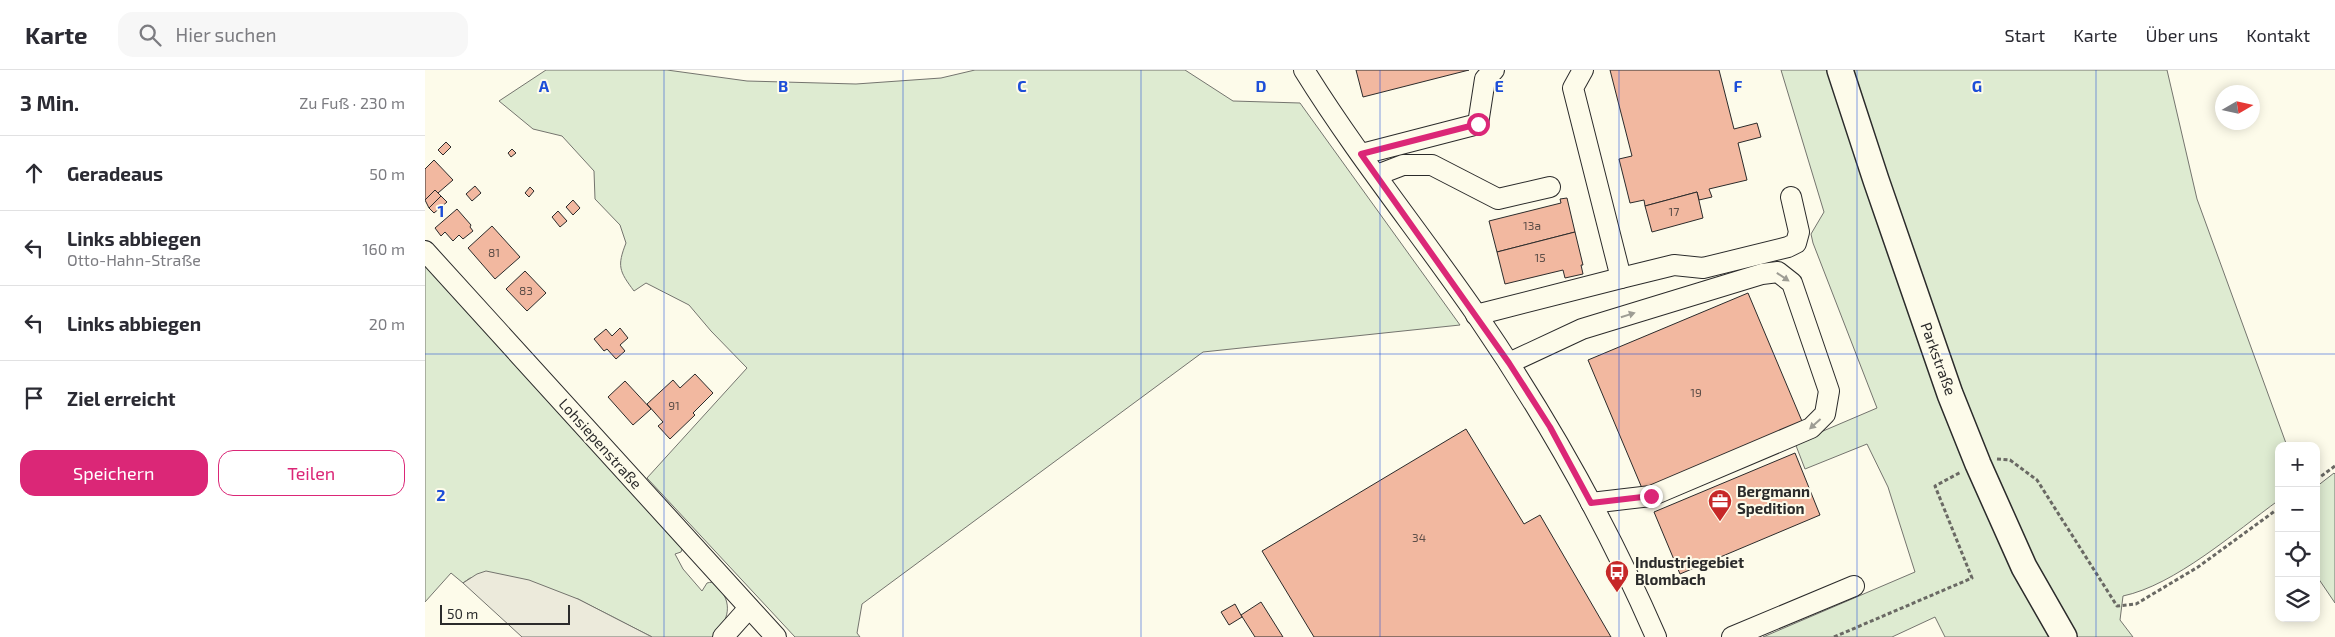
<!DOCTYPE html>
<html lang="de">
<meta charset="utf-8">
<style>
:root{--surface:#fff;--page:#f7f7f7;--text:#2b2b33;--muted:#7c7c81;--line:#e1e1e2;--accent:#db2777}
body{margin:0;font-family:"Exo 2",sans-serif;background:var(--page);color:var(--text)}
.controls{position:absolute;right:15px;bottom:15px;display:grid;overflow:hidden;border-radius:10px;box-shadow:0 2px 12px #0003}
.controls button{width:45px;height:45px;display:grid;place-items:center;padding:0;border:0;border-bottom:1px solid var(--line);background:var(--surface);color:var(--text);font:25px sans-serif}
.compass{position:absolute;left:1790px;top:15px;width:45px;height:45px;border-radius:50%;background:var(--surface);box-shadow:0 2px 12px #0003;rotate:81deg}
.scale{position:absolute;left:15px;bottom:12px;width:130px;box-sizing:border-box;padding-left:5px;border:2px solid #2b2b2b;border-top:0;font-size:14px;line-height:18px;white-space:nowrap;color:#2b2b2b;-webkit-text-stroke:4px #fdfbea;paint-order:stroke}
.stop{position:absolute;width:15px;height:15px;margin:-11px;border:4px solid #db2777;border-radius:50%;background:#fff}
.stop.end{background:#db2777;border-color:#fff;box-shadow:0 1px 5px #0008}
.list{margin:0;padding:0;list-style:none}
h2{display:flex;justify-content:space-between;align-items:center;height:65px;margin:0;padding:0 20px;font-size:21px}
h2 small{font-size:16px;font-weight:400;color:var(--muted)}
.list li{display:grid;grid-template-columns:32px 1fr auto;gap:15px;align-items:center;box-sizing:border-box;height:75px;padding:0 20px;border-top:1px solid var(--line)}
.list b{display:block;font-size:19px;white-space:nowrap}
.list p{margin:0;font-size:16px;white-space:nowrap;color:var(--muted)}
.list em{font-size:16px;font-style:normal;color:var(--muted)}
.actions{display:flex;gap:10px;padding:15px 20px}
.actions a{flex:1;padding:11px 0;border:1px solid var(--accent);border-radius:15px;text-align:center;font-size:18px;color:var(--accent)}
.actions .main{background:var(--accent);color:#fff}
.icon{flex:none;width:28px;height:28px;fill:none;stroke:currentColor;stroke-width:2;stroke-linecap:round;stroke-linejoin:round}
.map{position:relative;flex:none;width:1910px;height:567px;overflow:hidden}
header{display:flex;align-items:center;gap:30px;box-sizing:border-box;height:70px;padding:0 25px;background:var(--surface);border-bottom:1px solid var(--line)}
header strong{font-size:24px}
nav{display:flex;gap:28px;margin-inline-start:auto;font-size:18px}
.search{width:350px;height:45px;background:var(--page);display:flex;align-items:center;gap:12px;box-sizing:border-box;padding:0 18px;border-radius:15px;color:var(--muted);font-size:19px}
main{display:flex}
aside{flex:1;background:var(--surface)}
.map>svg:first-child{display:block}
.green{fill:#deebd1;stroke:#74746e}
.parking{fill:#eceadb;stroke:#74746e}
.building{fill:#f2b8a0;stroke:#2b2b2b}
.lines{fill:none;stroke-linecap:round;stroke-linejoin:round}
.minor-casing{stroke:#2b2b2b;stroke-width:22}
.major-casing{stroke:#2b2b2b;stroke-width:28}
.path{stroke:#6a6964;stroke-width:3;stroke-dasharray:4 2.5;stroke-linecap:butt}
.minor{stroke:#fdfbea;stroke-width:20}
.major{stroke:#fdfbea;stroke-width:25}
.oneway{fill:#9e9d94}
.route{stroke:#db2777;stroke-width:6}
.grid{fill:none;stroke:#1d4ed8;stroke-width:1;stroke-opacity:0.55}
.labels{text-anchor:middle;stroke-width:4;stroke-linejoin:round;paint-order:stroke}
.number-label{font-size:12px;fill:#5d4e48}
.street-label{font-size:15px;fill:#2b2b2b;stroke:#fdfbea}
.poi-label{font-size:15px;font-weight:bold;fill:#2b2b2b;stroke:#fdfbea;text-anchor:start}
.grid-label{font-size:16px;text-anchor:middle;font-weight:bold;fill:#1d4ed8;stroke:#fdfbea;stroke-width:4;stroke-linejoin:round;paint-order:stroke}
</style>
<header>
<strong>Karte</strong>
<div class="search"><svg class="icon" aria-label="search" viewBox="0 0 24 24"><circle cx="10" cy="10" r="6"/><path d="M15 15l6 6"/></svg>Hier suchen</div>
<nav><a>Start</a><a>Karte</a><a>Über uns</a><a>Kontakt</a></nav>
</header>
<main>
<aside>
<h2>3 Min.<small>Zu Fuß · 230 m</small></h2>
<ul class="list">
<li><svg class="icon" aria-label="ahead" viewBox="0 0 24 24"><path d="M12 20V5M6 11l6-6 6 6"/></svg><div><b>Geradeaus</b></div><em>50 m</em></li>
<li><svg class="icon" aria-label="left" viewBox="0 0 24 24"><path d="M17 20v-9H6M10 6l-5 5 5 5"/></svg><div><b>Links abbiegen</b><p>Otto-Hahn-Straße</p></div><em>160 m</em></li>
<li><svg class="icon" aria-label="left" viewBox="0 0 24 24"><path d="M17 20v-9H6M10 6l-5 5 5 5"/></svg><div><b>Links abbiegen</b></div><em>20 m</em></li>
<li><svg class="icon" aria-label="arrive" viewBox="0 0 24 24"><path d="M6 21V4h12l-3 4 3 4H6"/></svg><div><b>Ziel erreicht</b></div></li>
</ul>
<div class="actions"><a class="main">Speichern</a><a>Teilen</a></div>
</aside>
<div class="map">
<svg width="1910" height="567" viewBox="0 0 1910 567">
<rect width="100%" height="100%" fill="#fdfbea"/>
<g class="green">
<path d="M 121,0 L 242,0 L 322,11 L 431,14 L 516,8 L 550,0 L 760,0 L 808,31 L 875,33 L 1035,255 L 778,282 L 437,534 L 432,563 L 435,567 L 370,567 L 222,408 L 322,298 L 286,261 L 264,235 L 221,213 L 209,221 C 194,201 192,196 201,173 L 195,155 L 170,129 L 169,101 L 137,66 L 108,59 L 74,31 Z"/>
<path d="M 1356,0 L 1742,0 L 1772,129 L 1862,376 L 1854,376 L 1854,430 C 1810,462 1750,515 1698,526 L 1695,550 L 1708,567 L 1520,567 L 1510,547 L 1467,567 L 1338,567 L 1490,502 L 1463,417 L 1442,374 L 1380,399 L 1370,373 L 1452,338 L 1388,173 L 1386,164 L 1399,142 Z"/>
<path d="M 0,192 L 258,477 L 256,482 L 250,484 L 258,499 L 277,521 L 282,513 C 289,511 291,514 295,519 C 309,537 301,552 289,567 L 227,567 L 153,529 L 45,508 L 38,513 L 26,503 L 0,532 Z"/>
<path d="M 1909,403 L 1910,404 L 1910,533 L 1891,505 L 1891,417 Z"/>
</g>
<path class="parking" d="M 61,501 L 104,510 L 153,529 L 227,567 L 97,567 L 38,513 L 52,504 Z"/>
<g class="building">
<path d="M 931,0 L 1044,0 L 938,27 Z"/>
<path d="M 1185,0 L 1294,0 L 1309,59 L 1332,53 L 1336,67 L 1313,73 L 1322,110 L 1284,119 L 1287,127 L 1274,130 L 1272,122 L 1220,136 L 1219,130 L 1205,133 L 1194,89 L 1207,86 Z"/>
<path d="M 21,72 L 26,77 L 18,85 L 13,80 Z"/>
<path d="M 87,79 L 91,83 L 86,87 L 83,83 Z"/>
<path d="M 9,90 L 28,110 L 13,123 L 10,120 L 0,130 L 0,99 Z"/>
<path d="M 50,116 L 56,123 L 47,131 L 41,124 Z"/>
<path d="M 105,117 L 109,121 L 104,127 L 100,123 Z"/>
<path d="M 10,120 L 16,126 L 4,138 L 0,130 Z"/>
<path d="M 1272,122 L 1278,148 L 1227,162 L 1220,136 Z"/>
<path d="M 16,126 L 22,132 L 9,143 L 4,138 Z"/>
<path d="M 1142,128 L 1150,162 L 1072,182 L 1064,151 L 1136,133 L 1135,129 Z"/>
<path d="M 148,130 L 155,138 L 148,145 L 141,137 Z"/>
<path d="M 32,139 L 46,155 L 45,157 L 48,161 L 38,169 L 34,165 L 28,171 L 20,162 L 16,166 L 10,158 Z"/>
<path d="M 133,141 L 142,151 L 135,157 L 127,147 Z"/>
<path d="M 67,156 L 95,187 L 70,209 L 43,178 Z"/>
<path d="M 1150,162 L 1158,195 L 1156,195 L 1158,204 L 1140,208 L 1138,200 L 1080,214 L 1072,182 Z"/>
<path d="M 100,201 L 121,223 L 102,241 L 81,219 Z"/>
<path d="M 1323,223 L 1379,356 L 1219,423 L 1163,290 Z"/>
<path d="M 195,258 L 203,268 L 195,275 L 200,281 L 191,289 L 182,279 L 179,281 L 169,269 L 181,259 L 187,266 Z"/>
<path d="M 270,304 L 288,323 L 268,343 L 270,345 L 245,369 L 233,356 L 238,352 L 222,334 L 248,310 L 255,318 Z"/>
<path d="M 200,311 L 226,339 L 208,355 L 183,327 Z"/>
<path d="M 1041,359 L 1099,454 L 1115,445 L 1186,567 L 889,567 L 837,481 Z"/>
<path d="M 1370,383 L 1395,445 L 1255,504 L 1229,442 Z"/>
<path d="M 836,532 L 858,567 L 830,567 L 816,545 Z"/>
<path d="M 810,534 L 817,547 L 804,555 L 796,542 Z"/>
</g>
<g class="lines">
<g class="minor-casing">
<g id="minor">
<path d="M 879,0 C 931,84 995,163 1051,244 C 1121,346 1182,454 1231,567"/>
<path d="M 937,84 L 1053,54 L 1060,9 L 1069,0"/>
<path d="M 952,105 L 978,95 L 1007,95 L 1073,129 L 1125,117"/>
<path d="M 0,181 L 351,567"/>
<path d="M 1196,208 L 1249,195 L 1278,198 L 1363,177 L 1371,173 L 1374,162 L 1366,127"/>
<path d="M 1051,245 L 1196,208 L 1148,18 L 1158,0"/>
<path d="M 1084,293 L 1157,259 L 1337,204 L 1353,202 L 1367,213 L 1404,321 L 1400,344 L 1386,358 L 1226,426 L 1166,433"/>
<path d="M 298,567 L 324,538"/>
<path d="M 1307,567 L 1429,516"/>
</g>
</g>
<g class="major-casing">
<path id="major" d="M 1415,0 L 1451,110 L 1525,324 L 1553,394 L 1599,497 L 1639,567"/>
</g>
<g class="path">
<path d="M 1572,389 L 1585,390 L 1612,410 L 1692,536 L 1711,534 L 1773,497 L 1854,438"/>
<path d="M 1891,410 L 1910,396"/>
<path d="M 1409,567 L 1547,508 L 1510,416 L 1536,402"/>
</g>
<use href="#minor" class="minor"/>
<use href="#major" class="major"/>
</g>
<defs><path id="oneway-solid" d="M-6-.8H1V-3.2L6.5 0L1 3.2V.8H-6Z" transform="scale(1.25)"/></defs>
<g class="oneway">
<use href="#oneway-solid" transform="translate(1358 207) rotate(34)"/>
<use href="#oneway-solid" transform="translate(1203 245) rotate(-17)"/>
<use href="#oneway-solid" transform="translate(1390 354) rotate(138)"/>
</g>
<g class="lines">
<path class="route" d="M 1053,54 L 936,84 L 1084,293 L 1125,357 L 1166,433 L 1226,426"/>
</g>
<path class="grid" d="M 239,0 L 239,567M 478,0 L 478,567M 716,0 L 716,567M 955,0 L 955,567M 1194,0 L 1194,567M 1432,0 L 1432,567M 1671,0 L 1671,567M 0,284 L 1910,284"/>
<defs>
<g id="office-pin" transform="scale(1.25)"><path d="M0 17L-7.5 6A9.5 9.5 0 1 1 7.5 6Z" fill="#c62828" stroke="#fdfbea"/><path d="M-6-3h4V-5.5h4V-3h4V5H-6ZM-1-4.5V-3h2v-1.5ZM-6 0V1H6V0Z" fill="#fff"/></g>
<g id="bus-pin" transform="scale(1.25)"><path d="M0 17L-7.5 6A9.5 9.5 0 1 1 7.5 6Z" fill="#c62828" stroke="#fdfbea"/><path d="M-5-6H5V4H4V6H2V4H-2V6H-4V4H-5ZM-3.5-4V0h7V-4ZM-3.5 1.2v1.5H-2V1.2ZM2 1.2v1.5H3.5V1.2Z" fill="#fff"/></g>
</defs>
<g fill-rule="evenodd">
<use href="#office-pin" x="1295" y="431"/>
<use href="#bus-pin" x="1192" y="502"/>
</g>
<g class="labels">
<g class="number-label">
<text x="1249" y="146">17</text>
<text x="1107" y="160">13a</text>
<text x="69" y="187">81</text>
<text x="1115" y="192">15</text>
<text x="101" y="225">83</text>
<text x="1271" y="327">19</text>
<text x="249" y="340">91</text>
<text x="994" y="472">34</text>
</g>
<g class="street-label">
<text transform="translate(1513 289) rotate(70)" y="5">Parkstraße</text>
<text transform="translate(175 374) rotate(48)" y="5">Lohsiepenstraße</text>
</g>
<g class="poi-label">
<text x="1312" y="427">Bergmann<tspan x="1312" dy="17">Spedition</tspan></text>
<text x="1210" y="498">Industriegebiet<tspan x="1210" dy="17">Blombach</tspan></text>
</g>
</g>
<g class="grid-label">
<text x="119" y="22">A</text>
<text x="358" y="22">B</text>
<text x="597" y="22">C</text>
<text x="836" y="22">D</text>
<text x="1074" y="22">E</text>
<text x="1313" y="22">F</text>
<text x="1552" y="22">G</text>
<text x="16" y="147">1</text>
<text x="16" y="431">2</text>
</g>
</svg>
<div class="controls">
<button>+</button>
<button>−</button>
<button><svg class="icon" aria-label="locate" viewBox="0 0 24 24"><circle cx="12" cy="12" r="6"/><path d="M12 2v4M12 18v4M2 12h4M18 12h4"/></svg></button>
<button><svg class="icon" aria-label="layers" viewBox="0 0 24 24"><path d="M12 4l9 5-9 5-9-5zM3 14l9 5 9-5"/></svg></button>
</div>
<svg class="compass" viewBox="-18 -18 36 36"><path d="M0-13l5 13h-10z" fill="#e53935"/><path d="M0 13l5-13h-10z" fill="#7c7c81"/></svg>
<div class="scale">50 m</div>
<div class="stop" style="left:1053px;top:54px"></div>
<div class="stop end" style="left:1226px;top:426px"></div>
</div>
</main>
